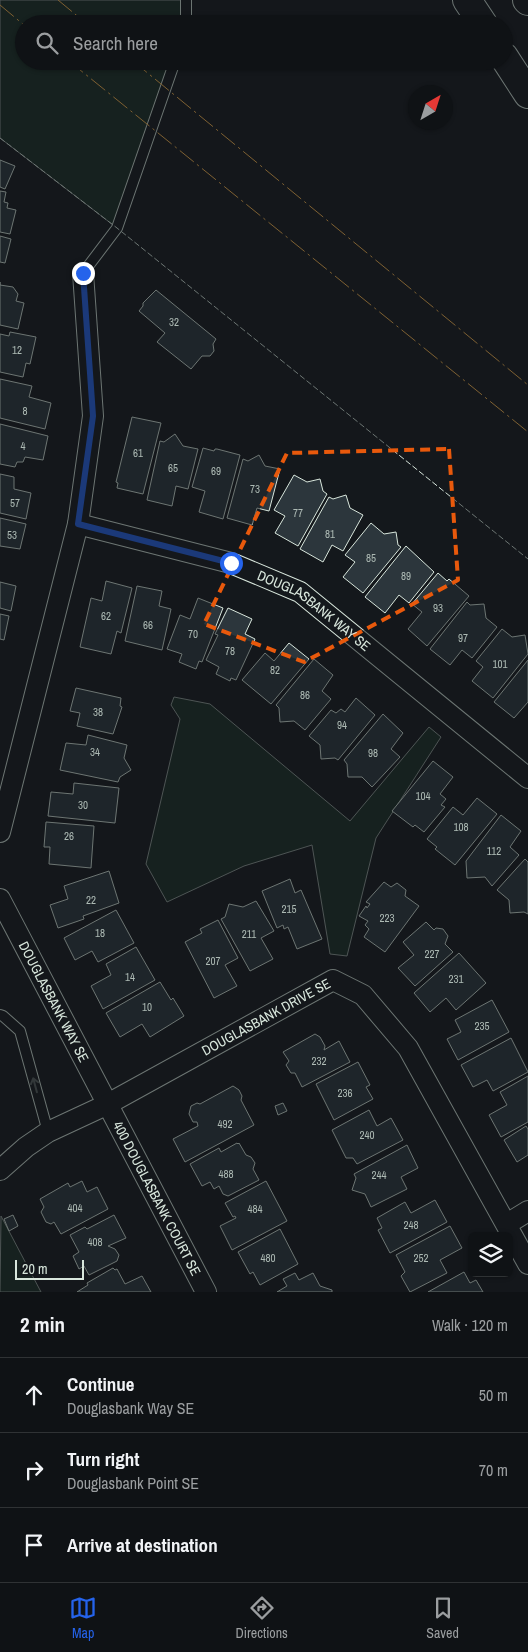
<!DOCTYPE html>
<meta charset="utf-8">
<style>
:root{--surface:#0f1215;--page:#181b1e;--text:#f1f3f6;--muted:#9b9ea0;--line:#2f3234;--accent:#2563eb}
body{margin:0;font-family:"Archivo Narrow",sans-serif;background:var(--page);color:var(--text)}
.controls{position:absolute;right:15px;bottom:15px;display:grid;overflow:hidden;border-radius:8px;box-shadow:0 1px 4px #0004}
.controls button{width:45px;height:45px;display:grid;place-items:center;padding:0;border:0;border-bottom:1px solid var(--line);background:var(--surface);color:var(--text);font:25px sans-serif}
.compass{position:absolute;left:408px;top:85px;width:45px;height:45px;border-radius:50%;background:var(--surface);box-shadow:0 1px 4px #0004;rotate:39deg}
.scale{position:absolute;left:15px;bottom:12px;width:69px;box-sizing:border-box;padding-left:5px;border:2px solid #d8e6dc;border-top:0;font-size:14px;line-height:18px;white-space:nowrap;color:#d8e6dc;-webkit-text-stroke:4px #14181c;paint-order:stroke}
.stop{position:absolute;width:15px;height:15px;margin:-11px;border:4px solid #2563eb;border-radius:50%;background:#fff}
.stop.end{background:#2563eb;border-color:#fff;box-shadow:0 1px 5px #0008}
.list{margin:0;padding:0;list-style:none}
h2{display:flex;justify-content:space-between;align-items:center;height:65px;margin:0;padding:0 20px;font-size:21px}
h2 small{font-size:16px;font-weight:400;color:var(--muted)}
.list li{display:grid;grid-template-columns:32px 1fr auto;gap:15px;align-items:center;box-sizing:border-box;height:75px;padding:0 20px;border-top:1px solid var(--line)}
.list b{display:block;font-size:19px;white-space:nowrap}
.list p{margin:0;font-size:16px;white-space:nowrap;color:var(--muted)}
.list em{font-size:16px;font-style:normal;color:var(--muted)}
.icon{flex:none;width:28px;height:28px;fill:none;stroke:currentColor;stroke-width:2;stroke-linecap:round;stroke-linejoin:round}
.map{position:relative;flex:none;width:528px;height:1292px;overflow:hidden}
.search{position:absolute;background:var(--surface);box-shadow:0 1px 4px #0004;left:15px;right:15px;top:15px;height:55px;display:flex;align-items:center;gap:12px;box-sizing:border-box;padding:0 18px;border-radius:28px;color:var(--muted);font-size:19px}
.sheet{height:290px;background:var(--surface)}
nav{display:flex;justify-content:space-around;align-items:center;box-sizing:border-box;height:70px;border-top:1px solid var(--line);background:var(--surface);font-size:14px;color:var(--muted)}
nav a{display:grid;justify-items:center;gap:2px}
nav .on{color:var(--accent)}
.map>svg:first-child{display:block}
.green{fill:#1a2d24;stroke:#939e99}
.building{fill:#2c363c;stroke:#d8e6dc}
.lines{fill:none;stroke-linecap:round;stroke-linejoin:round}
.lane-casing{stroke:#d8e6dc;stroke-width:12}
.street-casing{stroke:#d8e6dc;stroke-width:22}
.highway-casing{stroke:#d8e6dc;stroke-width:30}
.lane{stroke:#14181c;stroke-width:10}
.street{stroke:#14181c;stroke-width:20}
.highway{stroke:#14181c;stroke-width:28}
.fence{stroke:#d8e6dc;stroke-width:1;stroke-dasharray:6 2.5;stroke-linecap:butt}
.power{stroke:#ffb74d;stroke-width:1;stroke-dasharray:18 4 2.5 4;stroke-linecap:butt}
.oneway{stroke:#59605f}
.route{stroke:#2563eb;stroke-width:6}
.marked{fill:none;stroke:#e8590c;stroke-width:4;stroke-dasharray:10 6;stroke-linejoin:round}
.labels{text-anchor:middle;stroke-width:4;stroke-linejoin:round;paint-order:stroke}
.number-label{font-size:11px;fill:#adbab4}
.street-label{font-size:14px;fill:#d8e6dc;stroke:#14181c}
</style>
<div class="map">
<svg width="528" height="1292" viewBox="0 0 528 1292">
<rect width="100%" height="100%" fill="#14181c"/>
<g class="green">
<path d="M 0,0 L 186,0 L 186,24 L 24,24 L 24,61 L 175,61 L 117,228 L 0,138 Z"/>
<path d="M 174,697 L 210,704 L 350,821 L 429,727 L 441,737 L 376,838 L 347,956 L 330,954 L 312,845 L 244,866 L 167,902 L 146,864 L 180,719 L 171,705 Z"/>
<path d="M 1,1216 L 41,1292 L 0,1292 Z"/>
</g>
<g class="building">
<path d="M 0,160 L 15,166 L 5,189 L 0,187 Z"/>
<path d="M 0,191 L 6,192 L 4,202 L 8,203 L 7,208 L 16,210 L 10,234 L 0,232 Z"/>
<path d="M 0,236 L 11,239 L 5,263 L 0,262 Z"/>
<path d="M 0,282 L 0,285 L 13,287 L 18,294 L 16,301 L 24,303 L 18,329 L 0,325 Z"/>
<path d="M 156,290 L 216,339 L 213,344 L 214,351 L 210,356 L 202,356 L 191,369 L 157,342 L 165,333 L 139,311 L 143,306 L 143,303 Z"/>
<path d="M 10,332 L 36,337 L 30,364 L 26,363 L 23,377 L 0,372 L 0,334 L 9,336 Z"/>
<path d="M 0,379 L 32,386 L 29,397 L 51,403 L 45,429 L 0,418 Z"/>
<path d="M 132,417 L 161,423 L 143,494 L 117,488 L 118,483 L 116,482 Z"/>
<path d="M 0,424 L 48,436 L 43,460 L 25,457 L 23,462 L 17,462 L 15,467 L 0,464 Z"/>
<path d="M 175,434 L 183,446 L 198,449 L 188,489 L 176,486 L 172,506 L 147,500 L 160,441 L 164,442 Z"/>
<path d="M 203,448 L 214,451 L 215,449 L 217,449 L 240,455 L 223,519 L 199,512 L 205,491 L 192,487 Z"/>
<path d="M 259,455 L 265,466 L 280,469 L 269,511 L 257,508 L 252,525 L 227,518 L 243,459 L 248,461 Z"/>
<path d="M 0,474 L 14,477 L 14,489 L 31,493 L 26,519 L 0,513 Z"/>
<path d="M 294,475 L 307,482 L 320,479 L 323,491 L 327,494 L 298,546 L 275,533 L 285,516 L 274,510 Z"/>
<path d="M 346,495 L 350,508 L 363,515 L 343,551 L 332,545 L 323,562 L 300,549 L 329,497 L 333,499 Z"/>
<path d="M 0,518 L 26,524 L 20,549 L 0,546 Z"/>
<path d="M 371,523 L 384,534 L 396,532 L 398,545 L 401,547 L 363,593 L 343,577 L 355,562 L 345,555 Z"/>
<path d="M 406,546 L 434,572 L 409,603 L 399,595 L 385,613 L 365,597 Z"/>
<path d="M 438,573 L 447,581 L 449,579 L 469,596 L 427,646 L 408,629 L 422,612 L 412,604 Z"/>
<path d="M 106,581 L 132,588 L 121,633 L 117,631 L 111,654 L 80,647 L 91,598 L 102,601 Z"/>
<path d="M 0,582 L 16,586 L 11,611 L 0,608 Z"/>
<path d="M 137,586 L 162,591 L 159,606 L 171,609 L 162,650 L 125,641 Z"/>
<path d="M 198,598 L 223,608 L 202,662 L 199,661 L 196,669 L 179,662 L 182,654 L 167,649 L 180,615 L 190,619 Z"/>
<path d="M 467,602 L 470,605 L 484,604 L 486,618 L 497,627 L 472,658 L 462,650 L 450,665 L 430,649 Z"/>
<path d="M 228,608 L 252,619 L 245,634 L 255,639 L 236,680 L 231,678 L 230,681 L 216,674 L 219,667 L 206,660 L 218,635 L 215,634 Z"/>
<path d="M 0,614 L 9,616 L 4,640 L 0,639 Z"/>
<path d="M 502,629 L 512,637 L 525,635 L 528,654 L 493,698 L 472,681 L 483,667 L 476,661 Z"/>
<path d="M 289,643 L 309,659 L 271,704 L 242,680 L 265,653 L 274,661 Z"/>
<path d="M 314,659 L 333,675 L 322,691 L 331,699 L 305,730 L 294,721 L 280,722 L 279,708 L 276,705 Z"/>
<path d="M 528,660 L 528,702 L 514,718 L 494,702 Z"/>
<path d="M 76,688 L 121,698 L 120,706 L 122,707 L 113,734 L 77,726 L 80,713 L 70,711 Z"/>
<path d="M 356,698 L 375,715 L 338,760 L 335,758 L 321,759 L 320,745 L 309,736 L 331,710 L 336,713 L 341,709 L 345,712 Z"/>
<path d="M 383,714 L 403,733 L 391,749 L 400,757 L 372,787 L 362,777 L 348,777 L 347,764 L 344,760 Z"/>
<path d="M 88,735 L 127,745 L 124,758 L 131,770 L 120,777 L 118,782 L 60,770 L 66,743 L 86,745 Z"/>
<path d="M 433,761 L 453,777 L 440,794 L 446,799 L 441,805 L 445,807 L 424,832 L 415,825 L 413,827 L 392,811 Z"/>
<path d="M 74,783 L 119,788 L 115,823 L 48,816 L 51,792 L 73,794 Z"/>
<path d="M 477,798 L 497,814 L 455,865 L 435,849 L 437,847 L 427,839 L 453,807 L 463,815 Z"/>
<path d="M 501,815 L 521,831 L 510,847 L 519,855 L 492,886 L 485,877 L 467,878 L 466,861 Z"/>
<path d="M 46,822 L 94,826 L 91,868 L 49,864 L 50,847 L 44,847 Z"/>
<path d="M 525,859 L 528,862 L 528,914 L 524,912 L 510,913 L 509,900 L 497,890 Z"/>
<path d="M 109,871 L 119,903 L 83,916 L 84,919 L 58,928 L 50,905 L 68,899 L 64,886 Z"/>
<path d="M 290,879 L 295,893 L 301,890 L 322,939 L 297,949 L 288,927 L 284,929 L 283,925 L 277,928 L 262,891 Z"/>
<path d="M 384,882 L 391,887 L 397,883 L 406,890 L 405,896 L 419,906 L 385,952 L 364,937 L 369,929 L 365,925 L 368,921 L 359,916 L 366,906 L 367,908 L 370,904 L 366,902 Z"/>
<path d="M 256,901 L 274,931 L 261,938 L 273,959 L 250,971 L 221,919 L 225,917 L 229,904 L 243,907 Z"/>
<path d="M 116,910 L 134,943 L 98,962 L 92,951 L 75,960 L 64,938 Z"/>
<path d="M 218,920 L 238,958 L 225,965 L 237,986 L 214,998 L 185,942 L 202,933 L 200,929 Z"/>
<path d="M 426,922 L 434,930 L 436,928 L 443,929 L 448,936 L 445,944 L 453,952 L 415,986 L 398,968 L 414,955 L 403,942 Z"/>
<path d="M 136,947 L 155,980 L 103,1009 L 91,986 L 111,975 L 106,964 Z"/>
<path d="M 459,953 L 486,983 L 456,1010 L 446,998 L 430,1012 L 414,993 Z"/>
<path d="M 160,982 L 171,1000 L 173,998 L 184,1016 L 150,1037 L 142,1024 L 120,1037 L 106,1013 Z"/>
<path d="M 492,1000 L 509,1032 L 458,1060 L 447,1039 L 461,1032 L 455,1020 Z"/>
<path d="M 315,1034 L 320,1037 L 325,1046 L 324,1050 L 339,1041 L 350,1062 L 302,1087 L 295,1073 L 291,1073 L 286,1065 L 289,1061 L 283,1052 Z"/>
<path d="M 511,1038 L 528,1072 L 493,1091 L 487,1080 L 473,1087 L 461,1065 Z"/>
<path d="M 358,1062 L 370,1085 L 366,1087 L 373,1099 L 334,1120 L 316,1084 Z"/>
<path d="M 528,1076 L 528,1122 L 501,1137 L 489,1115 L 507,1105 L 500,1092 Z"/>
<path d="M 233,1086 L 239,1090 L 242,1096 L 241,1100 L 254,1125 L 185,1162 L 173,1139 L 198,1126 L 197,1122 L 193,1122 L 189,1114 L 191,1106 L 197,1103 L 200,1104 Z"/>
<path d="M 283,1103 L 287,1111 L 278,1115 L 275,1106 Z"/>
<path d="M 369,1110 L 377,1126 L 391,1118 L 403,1140 L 357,1164 L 353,1158 L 346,1158 L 332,1130 Z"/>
<path d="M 526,1126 L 528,1129 L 528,1155 L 517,1162 L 504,1140 Z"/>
<path d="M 237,1143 L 238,1144 L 239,1143 L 246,1155 L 251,1157 L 255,1163 L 253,1169 L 259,1180 L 228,1196 L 223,1194 L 219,1186 L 214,1189 L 210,1182 L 202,1186 L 190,1164 L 219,1148 L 221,1152 Z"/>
<path d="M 407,1145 L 418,1168 L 401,1177 L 407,1189 L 371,1207 L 365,1194 L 352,1190 L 356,1178 L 354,1174 Z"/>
<path d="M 82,1181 L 87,1192 L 97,1187 L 108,1209 L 61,1234 L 54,1222 L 51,1224 L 46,1222 L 41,1212 L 44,1207 L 40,1199 L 68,1183 L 70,1187 Z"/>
<path d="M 266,1181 L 287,1221 L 232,1250 L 220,1226 L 236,1218 L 235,1216 L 233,1217 L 225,1203 Z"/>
<path d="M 435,1200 L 447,1222 L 390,1253 L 378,1230 L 382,1228 L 377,1218 L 405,1202 L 411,1213 Z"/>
<path d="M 13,1215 L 18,1226 L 9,1231 L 4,1219 Z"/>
<path d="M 114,1215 L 126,1238 L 108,1246 L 115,1249 L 119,1255 L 117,1261 L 89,1275 L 84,1266 L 79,1269 L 73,1256 L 79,1252 L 70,1235 L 85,1227 L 87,1229 Z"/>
<path d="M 450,1226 L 462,1248 L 440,1260 L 447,1273 L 410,1292 L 401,1276 L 405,1272 L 396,1255 Z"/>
<path d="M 280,1229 L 298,1264 L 260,1285 L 253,1272 L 250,1274 L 238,1252 Z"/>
<path d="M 113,1268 L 115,1270 L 117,1269 L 125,1284 L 142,1276 L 151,1292 L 77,1292 L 88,1285 L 87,1283 Z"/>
<path d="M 464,1272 L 470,1283 L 476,1280 L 483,1292 L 428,1292 Z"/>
<path d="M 295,1273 L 299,1280 L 313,1273 L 320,1286 L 332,1290 L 332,1292 L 277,1292 L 287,1286 L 283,1279 Z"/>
</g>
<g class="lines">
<g class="lane-casing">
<g id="lane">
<path d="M 186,0 L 186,24"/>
<path d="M 83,273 L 117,228 L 175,61"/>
<path d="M 0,1015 L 3,1016 L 20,1031 L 48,1132"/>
</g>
</g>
<g class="street-casing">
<g id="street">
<path d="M 78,524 L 93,416 L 83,273"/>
<path id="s1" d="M 0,832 L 78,524 L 231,563 L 300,592 L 528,778"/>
<path id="s2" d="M 0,899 L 206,1292"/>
<path id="s3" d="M 0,1170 L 26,1147 L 48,1132 L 106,1105 L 333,980 L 363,995 L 408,1048 L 528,1264"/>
<path d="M 507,1224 L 528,1211"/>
</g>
</g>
<g class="highway-casing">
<g id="highway">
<path d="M 467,0 L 483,24"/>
<path d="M 527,0 L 528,1"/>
<path d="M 504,57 L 528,94"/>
</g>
</g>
<use href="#lane" class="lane"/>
<use href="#street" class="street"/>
<use href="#highway" class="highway"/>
<path class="fence" d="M 0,138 L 117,228 L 528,559"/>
<g class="power">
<path d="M 58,0 L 87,24"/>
<path d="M 0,5 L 24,25"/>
<path d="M 69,61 L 528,432"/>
<path d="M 133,61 L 528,385"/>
</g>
</g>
<defs><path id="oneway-shaft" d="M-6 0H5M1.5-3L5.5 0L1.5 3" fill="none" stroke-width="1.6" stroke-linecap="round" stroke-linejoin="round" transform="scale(1.25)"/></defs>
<use class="oneway" href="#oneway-shaft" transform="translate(35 1085) rotate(-105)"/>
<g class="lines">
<path class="route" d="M 83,273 L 93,416 L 78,524 L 231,563"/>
</g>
<path d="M0 0H528V1292H0ZM 449,449 L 458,580 L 304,662 L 204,624 L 287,453 Z" fill="#14181c" fill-opacity=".55" fill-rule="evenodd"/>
<path class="marked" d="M 449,449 L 458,580 L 304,662 L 204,624 L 287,453 Z"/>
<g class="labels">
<g class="number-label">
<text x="174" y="326">32</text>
<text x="17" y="354">12</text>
<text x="25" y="415">8</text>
<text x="23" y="450">4</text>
<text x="138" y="457">61</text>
<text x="173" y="472">65</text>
<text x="216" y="475">69</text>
<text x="255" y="493">73</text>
<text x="15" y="507">57</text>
<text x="298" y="517">77</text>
<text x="330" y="538">81</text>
<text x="12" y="539">53</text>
<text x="371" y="562">85</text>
<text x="406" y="580">89</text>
<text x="438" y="612">93</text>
<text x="106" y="620">62</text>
<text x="148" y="629">66</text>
<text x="193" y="638">70</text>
<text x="463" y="642">97</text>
<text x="230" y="655">78</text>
<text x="500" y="668">101</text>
<text x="275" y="674">82</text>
<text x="305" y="699">86</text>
<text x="98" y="716">38</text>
<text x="342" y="729">94</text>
<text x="95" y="756">34</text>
<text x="373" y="757">98</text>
<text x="423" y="800">104</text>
<text x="83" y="809">30</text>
<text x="461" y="831">108</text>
<text x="69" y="840">26</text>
<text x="494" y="855">112</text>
<text x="91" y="904">22</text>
<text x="289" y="913">215</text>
<text x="387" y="922">223</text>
<text x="100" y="937">18</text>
<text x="249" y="938">211</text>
<text x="432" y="958">227</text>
<text x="213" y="965">207</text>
<text x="130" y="981">14</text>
<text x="456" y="983">231</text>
<text x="147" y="1011">10</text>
<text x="482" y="1030">235</text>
<text x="319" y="1065">232</text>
<text x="345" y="1097">236</text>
<text x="225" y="1128">492</text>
<text x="367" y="1139">240</text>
<text x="226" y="1178">488</text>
<text x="379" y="1179">244</text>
<text x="75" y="1212">404</text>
<text x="255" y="1213">484</text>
<text x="411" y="1229">248</text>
<text x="95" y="1246">408</text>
<text x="268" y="1262">480</text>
<text x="421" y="1262">252</text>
</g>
<g class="street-label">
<text dy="5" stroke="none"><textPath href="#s1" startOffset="572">DOUGLASBANK WAY SE</textPath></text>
<text dy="5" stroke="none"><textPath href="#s2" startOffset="116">DOUGLASBANK WAY SE</textPath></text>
<text dy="5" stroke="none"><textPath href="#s3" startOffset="308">DOUGLASBANK DRIVE SE</textPath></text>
<text dy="5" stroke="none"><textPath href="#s2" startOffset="338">400 DOUGLASBANK COURT SE</textPath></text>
</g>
</g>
</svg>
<div class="controls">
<button><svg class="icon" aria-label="layers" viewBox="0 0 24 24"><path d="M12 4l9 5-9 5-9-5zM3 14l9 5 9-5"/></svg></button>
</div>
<svg class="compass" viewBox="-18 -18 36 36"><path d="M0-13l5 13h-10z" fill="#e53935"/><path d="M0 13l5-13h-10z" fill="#9b9ea0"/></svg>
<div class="scale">20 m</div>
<div class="stop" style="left:231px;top:563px"></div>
<div class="stop end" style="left:83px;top:273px"></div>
<div class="search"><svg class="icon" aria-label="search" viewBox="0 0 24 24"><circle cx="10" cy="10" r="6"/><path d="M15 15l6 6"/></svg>Search here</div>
</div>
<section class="sheet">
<h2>2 min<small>Walk · 120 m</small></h2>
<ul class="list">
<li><svg class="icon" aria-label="ahead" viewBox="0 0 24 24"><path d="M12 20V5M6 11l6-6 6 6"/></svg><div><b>Continue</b><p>Douglasbank Way SE</p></div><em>50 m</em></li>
<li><svg class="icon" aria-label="right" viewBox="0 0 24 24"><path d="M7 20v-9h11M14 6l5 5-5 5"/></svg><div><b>Turn right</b><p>Douglasbank Point SE</p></div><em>70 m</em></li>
<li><svg class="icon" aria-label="arrive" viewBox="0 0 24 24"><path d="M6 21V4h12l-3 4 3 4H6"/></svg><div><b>Arrive at destination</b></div></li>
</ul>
</section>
<nav>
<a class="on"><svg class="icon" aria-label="map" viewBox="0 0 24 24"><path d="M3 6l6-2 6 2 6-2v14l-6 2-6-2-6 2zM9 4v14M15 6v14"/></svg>Map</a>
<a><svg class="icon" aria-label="directions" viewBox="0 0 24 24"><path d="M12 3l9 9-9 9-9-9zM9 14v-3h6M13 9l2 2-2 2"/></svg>Directions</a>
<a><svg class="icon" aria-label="saved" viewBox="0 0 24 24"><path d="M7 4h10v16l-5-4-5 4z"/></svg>Saved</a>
</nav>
